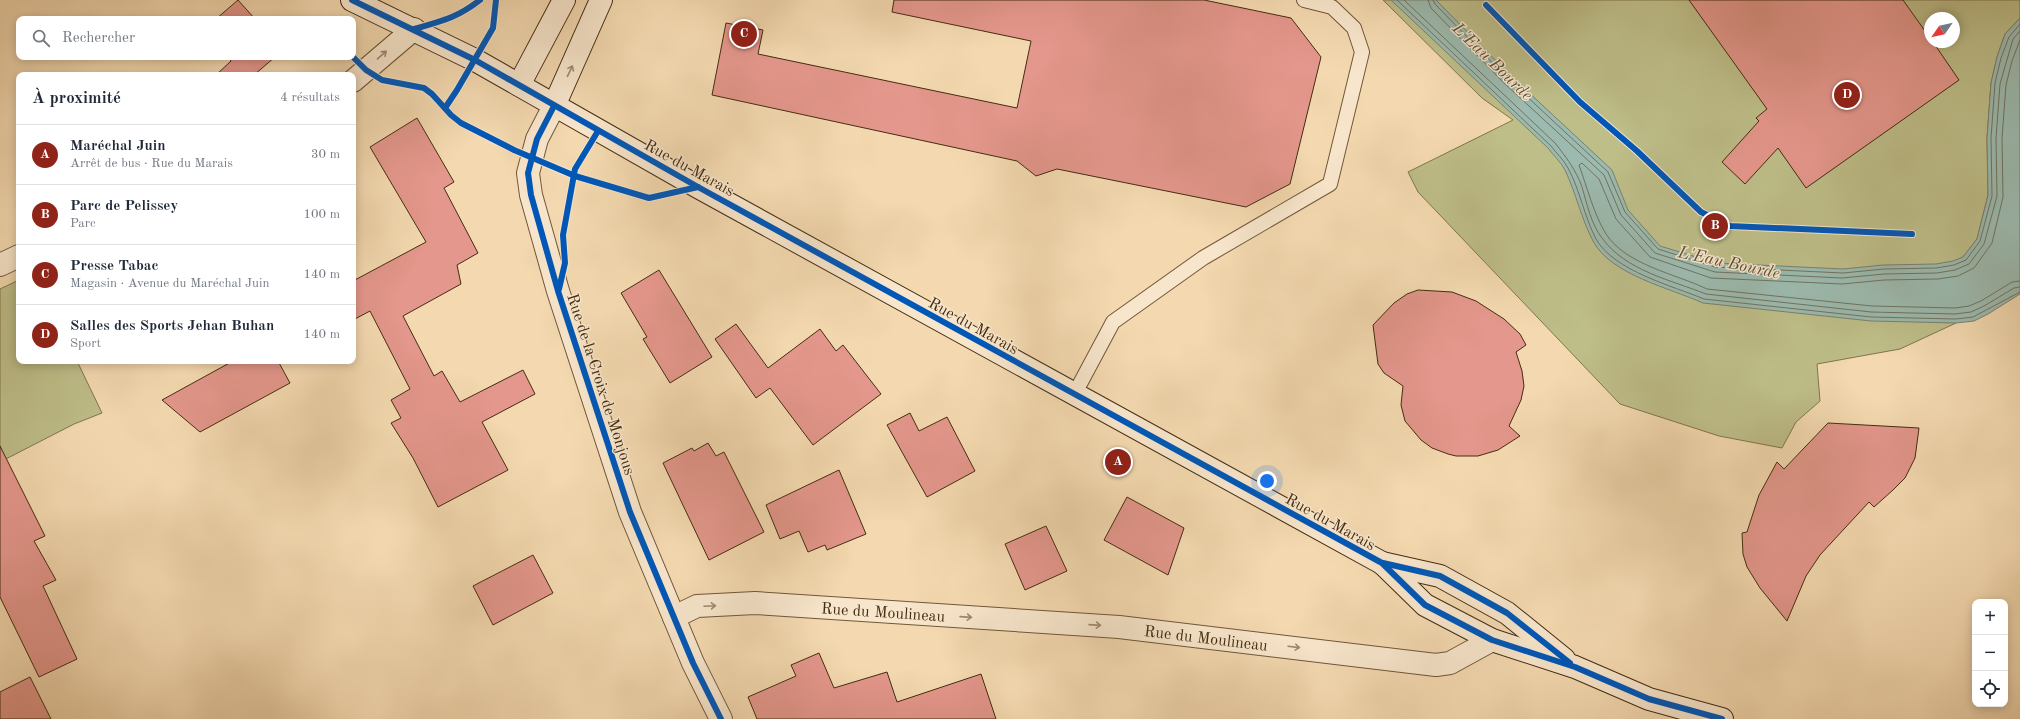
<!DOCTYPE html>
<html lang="fr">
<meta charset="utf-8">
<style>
:root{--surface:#fff;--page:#f6f6f7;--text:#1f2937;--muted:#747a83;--line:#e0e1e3;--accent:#8f2418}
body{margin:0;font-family:"Old Standard TT",serif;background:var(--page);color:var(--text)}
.controls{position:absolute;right:12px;bottom:12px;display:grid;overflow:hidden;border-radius:8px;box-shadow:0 2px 10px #0003}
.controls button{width:36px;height:36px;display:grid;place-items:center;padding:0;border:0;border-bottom:1px solid var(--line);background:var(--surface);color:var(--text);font:20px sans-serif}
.compass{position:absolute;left:1924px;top:12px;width:36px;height:36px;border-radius:50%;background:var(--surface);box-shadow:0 2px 10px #0003;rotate:236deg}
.you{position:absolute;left:1267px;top:481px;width:14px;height:14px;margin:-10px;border:3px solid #fff;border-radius:50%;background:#1a73e8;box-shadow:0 0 0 6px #1a73e833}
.badge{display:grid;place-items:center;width:26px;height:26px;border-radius:50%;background:var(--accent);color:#fff;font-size:13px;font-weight:700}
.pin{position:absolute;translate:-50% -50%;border:2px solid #fff;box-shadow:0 1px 4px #0006}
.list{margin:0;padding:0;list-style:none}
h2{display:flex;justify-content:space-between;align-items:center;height:52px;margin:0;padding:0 16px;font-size:17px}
h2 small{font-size:13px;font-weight:400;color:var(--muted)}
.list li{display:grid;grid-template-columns:26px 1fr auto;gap:12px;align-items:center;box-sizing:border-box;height:60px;padding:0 16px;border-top:1px solid var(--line)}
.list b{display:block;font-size:15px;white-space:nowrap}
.list p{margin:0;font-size:13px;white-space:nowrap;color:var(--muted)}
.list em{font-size:13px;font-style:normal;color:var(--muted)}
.icon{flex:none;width:22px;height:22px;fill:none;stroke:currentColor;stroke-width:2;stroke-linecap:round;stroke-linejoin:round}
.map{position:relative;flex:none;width:2020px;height:719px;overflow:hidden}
.search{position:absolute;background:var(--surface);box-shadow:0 2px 10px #0003;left:16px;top:16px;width:340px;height:44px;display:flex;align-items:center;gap:10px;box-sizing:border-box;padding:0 14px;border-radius:8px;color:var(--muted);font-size:15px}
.panel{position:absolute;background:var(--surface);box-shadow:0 2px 10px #0003;left:16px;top:72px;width:340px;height:292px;border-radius:8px}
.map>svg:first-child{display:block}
.green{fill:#bebe89;stroke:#81754c;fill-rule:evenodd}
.water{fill:#9cbaaf;stroke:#79816f}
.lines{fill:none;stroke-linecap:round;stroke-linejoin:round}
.shore{stroke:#707360;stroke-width:1}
.building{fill:#e4978c;stroke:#442c10}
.lane-casing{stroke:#705738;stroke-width:16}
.street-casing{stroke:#705738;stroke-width:24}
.secondary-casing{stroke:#442c10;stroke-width:24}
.lane{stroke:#f8e6cc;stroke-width:14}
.street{stroke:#f8e6cc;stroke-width:22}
.secondary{stroke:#f8e6cc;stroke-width:22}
.cycleway-casing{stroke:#f8e6cc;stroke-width:8}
.cycleway{stroke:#0057b8;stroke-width:6}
.oneway{stroke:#9e896e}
.labels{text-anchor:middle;stroke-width:3;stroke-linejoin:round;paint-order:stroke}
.street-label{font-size:16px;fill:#442c10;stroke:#f8e6cc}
.water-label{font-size:17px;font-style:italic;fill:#5a5038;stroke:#f8e6cc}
</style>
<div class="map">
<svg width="2020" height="719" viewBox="0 0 2020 719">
<rect width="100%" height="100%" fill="#f4d9b0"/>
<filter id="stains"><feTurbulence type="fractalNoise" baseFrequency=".005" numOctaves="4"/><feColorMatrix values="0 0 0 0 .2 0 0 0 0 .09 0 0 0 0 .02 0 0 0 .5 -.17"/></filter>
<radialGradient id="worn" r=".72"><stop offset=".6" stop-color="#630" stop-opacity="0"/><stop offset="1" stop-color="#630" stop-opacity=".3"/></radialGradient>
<g class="green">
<path d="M 1383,0 L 2020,0 L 2020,18 L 2005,34 L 1997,57 L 1991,83 L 1987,138 L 1988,195 L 1977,239 L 1963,257 L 1953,262 L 1956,323 L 1900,349 L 1817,364 L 1820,401 L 1796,422 L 1782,448 L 1719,436 L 1620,404 L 1418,192 L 1408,172 L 1513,120 L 1482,98 ZM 1930,18 L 1954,18 L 1954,42 L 1930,42 Z"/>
<path d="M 19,280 L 19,361 L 77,361 L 102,413 L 74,424 L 0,462 L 0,289 Z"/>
</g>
<path class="water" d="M 1391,0 L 1436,0 L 1511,76 L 1612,170 L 1628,210 L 1660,246 L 1716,263 L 1843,269 L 1883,265 L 1936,264 L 1953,261 L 1963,257 L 1977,239 L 1988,195 L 1987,138 L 1991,83 L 1997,57 L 2005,34 L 2020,18 L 2020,294 L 1988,314 L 1974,321 L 1956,323 L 1871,321 L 1703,303 C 1670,288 1611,275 1593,241 C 1581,218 1576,193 1565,170 C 1561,162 1553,155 1548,148 Z"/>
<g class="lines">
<g class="shore">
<path d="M 1397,0 L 1551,146 C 1556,153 1564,160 1568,168 C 1580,190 1584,216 1596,239 C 1614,271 1673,286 1704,299 L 1871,317 L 1956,319 L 1973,317 L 2020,292"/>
<path d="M 1404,0 L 1555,143 C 1566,157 1576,170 1582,187 C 1587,204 1591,224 1602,238 C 1626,271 1671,280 1706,294 L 1871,312 L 1955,314 L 1971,312 L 1984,306 L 2014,288 L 2020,287"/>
<path d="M 1428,0 L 1431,8 L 1504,83 L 1604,175 L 1621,215 L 1655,253 L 1715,272 L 1842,278 L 1884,274 L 1937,273 L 1955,270 L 1969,264 L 1984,244 L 1997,196 L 1996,138 L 2000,84 L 2013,39 L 2020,31"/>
<path d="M 1433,0 L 1435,4 L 1508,79 L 1608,172 L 1625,212 L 1658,249 L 1715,267 L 1843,273 L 1884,269 L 1936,268 L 1954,265 L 1966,260 L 1980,241 L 1992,196 L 1991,138 L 1995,83 L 2001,58 L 2009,37 L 2020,24"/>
<path d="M 2020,40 L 2012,61 L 2006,85 L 2002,138 L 2003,197 L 1992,243 L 1974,268 L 1958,276 L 1938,279 L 1884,280 L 1842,284 L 1711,278 L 1650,257 L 1616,219 L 1599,179 L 1582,163 L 1579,165 C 1587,187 1594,215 1606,234 C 1626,265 1676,274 1707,289 L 1872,306 L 1955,308 L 1969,306 L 1981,301 L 2012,282 L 2020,281"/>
</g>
</g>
<g class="building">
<path d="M 238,0 L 255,19 L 216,19 Z"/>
<path d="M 894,0 L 1204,0 L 1291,18 L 1321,57 L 1290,184 L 1246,207 L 1057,169 L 1036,176 L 1017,161 L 712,95 L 726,23 L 763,30 L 758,54 L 1017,108 L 1031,41 L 892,12 Z"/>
<path d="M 1689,0 L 1903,0 L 1930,38 L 1930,42 L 1933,42 L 1959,80 L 1806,188 L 1778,148 L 1745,184 L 1722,162 L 1759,121 L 1756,118 L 1767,109 Z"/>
<path d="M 228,57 L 275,57 L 254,75 L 216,75 L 231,61 Z"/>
<path d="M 417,118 L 454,182 L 444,188 L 478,253 L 457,265 L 461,284 L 403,316 L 434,376 L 442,371 L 460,402 L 523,370 L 535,394 L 482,422 L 508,470 L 438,507 L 413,458 L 391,423 L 401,418 L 391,400 L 410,389 L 370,311 L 353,320 L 353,281 L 426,242 L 370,147 Z"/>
<path d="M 659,270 L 712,357 L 670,383 L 643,339 L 647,337 L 621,293 Z"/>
<path d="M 1418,290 L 1452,292 L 1476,301 L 1504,319 L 1520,334 L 1526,345 L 1516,352 L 1522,371 L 1524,386 L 1521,400 L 1509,426 L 1520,436 L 1498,450 L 1478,456 L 1456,456 L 1448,454 L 1432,448 L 1421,440 L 1405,421 L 1401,405 L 1403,386 L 1384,373 L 1378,364 L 1373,325 L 1394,303 L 1407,294 Z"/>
<path d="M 736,324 L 768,368 L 820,329 L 836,351 L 843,345 L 881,394 L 813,445 L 770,388 L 756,398 L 715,339 Z"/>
<path d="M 233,361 L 278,361 L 290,383 L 200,432 L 162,400 Z"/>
<path d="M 910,413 L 919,431 L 947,417 L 975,471 L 927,497 L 887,425 Z"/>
<path d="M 1828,423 L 1919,428 L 1915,458 L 1905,478 L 1893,490 L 1874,507 L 1869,502 L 1820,555 L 1806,576 L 1787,621 L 1760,588 L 1747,567 L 1743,554 L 1742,533 L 1747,532 L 1759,495 L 1777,462 L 1784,469 Z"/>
<path d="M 708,443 L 716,456 L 724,452 L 764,532 L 709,560 L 663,463 L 692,448 L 694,451 Z"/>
<path d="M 0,446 L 45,536 L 34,541 L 56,580 L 43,586 L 77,659 L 39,677 L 0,597 Z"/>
<path d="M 839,470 L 866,534 L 827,550 L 825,545 L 808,552 L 799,531 L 780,539 L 766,505 Z"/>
<path d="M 1127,497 L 1184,528 L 1168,575 L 1104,540 Z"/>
<path d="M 1046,526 L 1067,571 L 1025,590 L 1005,544 Z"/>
<path d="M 533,555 L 553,593 L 493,625 L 473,586 Z"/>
<path d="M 819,653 L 834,688 L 887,672 L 897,702 L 981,674 L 996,719 L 757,719 L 748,697 L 796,676 L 791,665 Z"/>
<path d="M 30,677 L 51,719 L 0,719 L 0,692 Z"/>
</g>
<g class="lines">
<g class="lane-casing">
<path id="lane" d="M 1074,395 L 1113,322 L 1203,258 L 1330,184 L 1362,52 L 1354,28 L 1332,7 L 1304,0"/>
</g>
<g class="street-casing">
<g id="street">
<path d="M 353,81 L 414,29"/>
<path d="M 554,106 L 537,139 L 528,173 L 531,195 L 558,291 L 630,512 L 693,663 L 721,719"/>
<path d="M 0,265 L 19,256"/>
<path id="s1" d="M 674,617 L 697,606 L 755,603 L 1119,627 L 1436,665 L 1450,663 L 1492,640"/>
</g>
</g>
<g class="secondary-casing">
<g id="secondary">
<path d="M 352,0 L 475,60 L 698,187 L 1382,563 L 1425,605 L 1492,640 L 1575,667 L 1649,699 L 1722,719"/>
<path d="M 519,85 L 564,0"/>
<path d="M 554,106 L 601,0"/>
<path d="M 1382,563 L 1440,576 L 1507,613 L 1564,659"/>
</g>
</g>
<use href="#lane" class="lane"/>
<use href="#street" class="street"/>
<use href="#secondary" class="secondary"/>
<g class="cycleway-casing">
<g id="cycleway">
<path d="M 352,0 L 475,60 L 698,187 L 1382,563 L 1425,605 L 1492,640 L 1575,667 L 1649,699 L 1722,719"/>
<path d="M 1486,5 L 1580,102 L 1637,151 L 1701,212 L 1730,226 L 1912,234"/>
<path d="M 414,29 C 442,21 457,18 480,0"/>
<path d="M 353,57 L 366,70 L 382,80 L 424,88 L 432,94 L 451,115 L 461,123 L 514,150 L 575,176 L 649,198 L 698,187"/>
<path d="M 554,106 L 537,139 L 528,173 L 531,195 L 558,291 L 630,512 L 693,663 L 721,719"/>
<path d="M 445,108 L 457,90 L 493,28 L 496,0"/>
<path d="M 559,289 L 565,263 L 563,235 L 575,169 L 598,131"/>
<path d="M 1383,563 L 1440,576 L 1507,613 L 1570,663"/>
</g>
</g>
<use href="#cycleway" class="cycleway"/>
</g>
<defs><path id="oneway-shaft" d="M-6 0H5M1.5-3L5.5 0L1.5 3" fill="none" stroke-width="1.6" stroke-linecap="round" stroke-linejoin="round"/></defs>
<g class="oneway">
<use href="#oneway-shaft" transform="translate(382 55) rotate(-41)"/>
<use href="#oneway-shaft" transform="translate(570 71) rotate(-65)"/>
<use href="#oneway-shaft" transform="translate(710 606) rotate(-3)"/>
<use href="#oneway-shaft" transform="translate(966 617) rotate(4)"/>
<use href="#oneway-shaft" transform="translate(1095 625) rotate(4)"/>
<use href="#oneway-shaft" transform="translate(1294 647) rotate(7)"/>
</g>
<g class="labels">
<g class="street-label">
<text transform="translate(690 167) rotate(29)" y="6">Rue du Marais</text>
<text transform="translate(974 325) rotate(29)" y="6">Rue du Marais</text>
<text transform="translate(602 384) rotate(72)" y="6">Rue de la Croix de Monjous</text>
<text transform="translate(1331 521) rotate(29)" y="6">Rue du Marais</text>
<text dy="6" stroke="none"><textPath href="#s1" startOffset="212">Rue du Moulineau</textPath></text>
<text dy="6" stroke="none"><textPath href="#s1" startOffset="536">Rue du Moulineau</textPath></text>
</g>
<g class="water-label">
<text transform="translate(1493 61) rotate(44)" y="6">L'Eau Bourde</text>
<text transform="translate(1729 262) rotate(12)" y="6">L'Eau Bourde</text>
</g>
</g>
<rect width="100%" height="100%" filter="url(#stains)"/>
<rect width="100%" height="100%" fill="url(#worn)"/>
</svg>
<div class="controls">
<button>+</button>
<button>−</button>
<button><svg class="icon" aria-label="locate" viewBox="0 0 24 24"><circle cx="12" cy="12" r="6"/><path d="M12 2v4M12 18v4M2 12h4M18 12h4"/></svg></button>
</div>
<svg class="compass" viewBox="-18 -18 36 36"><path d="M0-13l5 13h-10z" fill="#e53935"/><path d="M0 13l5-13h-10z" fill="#747a83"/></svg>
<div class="you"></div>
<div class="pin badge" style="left:1118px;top:462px">A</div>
<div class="pin badge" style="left:1715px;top:226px">B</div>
<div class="pin badge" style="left:744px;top:34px">C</div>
<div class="pin badge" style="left:1847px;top:95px">D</div>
<div class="search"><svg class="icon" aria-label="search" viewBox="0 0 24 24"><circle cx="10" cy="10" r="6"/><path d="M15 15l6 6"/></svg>Rechercher</div>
<section class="panel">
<h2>À proximité<small>4 résultats</small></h2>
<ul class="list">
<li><span class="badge">A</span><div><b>Maréchal Juin</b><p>Arrêt de bus · Rue du Marais</p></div><em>30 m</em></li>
<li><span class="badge">B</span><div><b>Parc de Pelissey</b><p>Parc</p></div><em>100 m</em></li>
<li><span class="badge">C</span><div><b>Presse Tabac</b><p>Magasin · Avenue du Maréchal Juin</p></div><em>140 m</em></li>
<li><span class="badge">D</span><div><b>Salles des Sports Jehan Buhan</b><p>Sport</p></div><em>140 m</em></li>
</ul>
</section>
</div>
